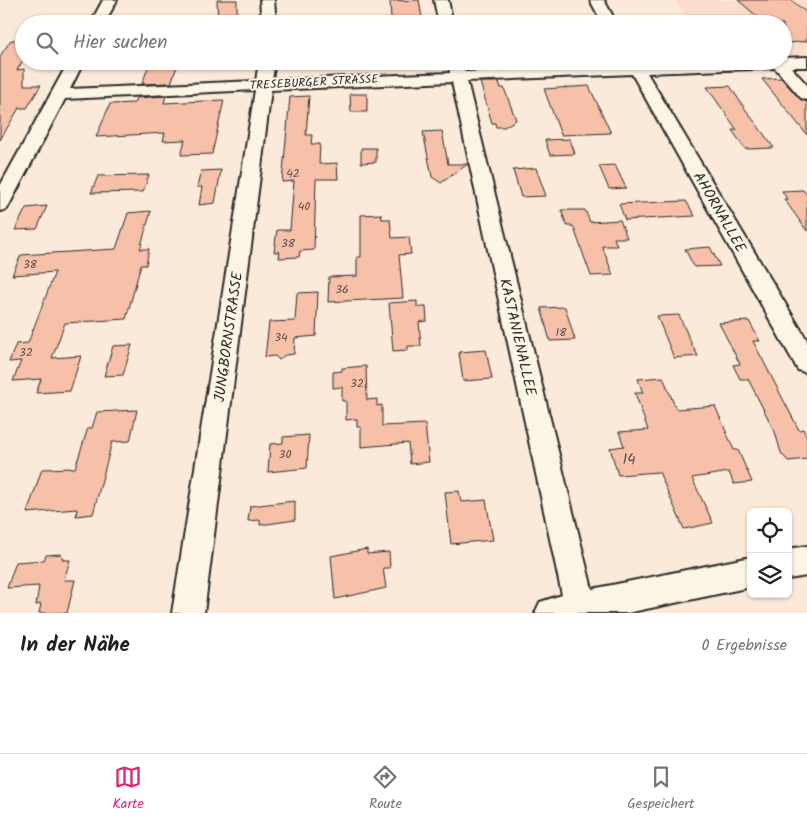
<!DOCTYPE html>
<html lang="de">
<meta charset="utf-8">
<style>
:root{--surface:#fff;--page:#f2f2f2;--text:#202124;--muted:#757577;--line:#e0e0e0;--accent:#db2777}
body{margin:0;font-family:Kalam,sans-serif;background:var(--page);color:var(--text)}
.controls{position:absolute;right:15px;bottom:15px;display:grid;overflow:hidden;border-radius:8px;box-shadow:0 1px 4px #0004}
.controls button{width:45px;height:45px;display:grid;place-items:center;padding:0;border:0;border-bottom:1px solid var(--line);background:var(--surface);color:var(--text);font:25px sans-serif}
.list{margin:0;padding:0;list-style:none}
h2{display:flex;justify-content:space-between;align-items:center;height:65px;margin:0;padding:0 20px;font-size:21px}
h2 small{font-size:16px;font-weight:400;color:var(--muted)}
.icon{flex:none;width:28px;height:28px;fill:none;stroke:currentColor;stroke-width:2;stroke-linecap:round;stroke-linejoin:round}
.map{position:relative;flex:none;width:807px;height:613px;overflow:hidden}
.search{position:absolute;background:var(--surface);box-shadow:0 1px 4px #0004;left:15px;right:15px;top:15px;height:55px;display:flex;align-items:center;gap:12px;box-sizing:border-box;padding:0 18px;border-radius:28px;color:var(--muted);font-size:19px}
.sheet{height:140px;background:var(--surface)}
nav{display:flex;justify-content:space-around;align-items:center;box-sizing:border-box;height:70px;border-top:1px solid var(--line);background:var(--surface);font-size:14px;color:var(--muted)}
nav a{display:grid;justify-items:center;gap:2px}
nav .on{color:var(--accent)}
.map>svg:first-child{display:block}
.built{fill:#faddcb}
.building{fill:#f6c0a9;stroke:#2b2b2b}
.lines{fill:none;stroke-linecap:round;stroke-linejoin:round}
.minor-casing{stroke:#2b2b2b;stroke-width:4}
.minor{fill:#fcf5e5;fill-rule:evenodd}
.labels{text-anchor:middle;stroke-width:4;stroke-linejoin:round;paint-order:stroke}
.far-street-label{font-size:12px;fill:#2b2b2b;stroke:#fcf5e5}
.number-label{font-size:12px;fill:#5e504a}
.street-label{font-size:15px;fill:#2b2b2b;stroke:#fcf5e5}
.near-number-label{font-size:15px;fill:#5e504a}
</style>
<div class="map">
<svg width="807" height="613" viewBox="0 0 807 613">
<rect width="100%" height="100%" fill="#fbead9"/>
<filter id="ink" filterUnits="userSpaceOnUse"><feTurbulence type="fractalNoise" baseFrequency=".02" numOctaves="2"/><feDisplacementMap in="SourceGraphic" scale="10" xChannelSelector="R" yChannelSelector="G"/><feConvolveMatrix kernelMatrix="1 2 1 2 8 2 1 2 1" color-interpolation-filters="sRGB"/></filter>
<g filter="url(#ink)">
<path class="built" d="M 674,0 L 807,0 L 807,55 L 783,56 L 783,24 L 692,24 Z"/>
<g class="building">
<path d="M 217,0 L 237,0 L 237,22 L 218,24 Z"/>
<path d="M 419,0 L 423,24 L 404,24 L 391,18 L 390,1 Z"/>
<path d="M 738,0 L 791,0 L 807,13 L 807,41 L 789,43 L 783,39 L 783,24 L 766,24 Z"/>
<path d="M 11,40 L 24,40 L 24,59 L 17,70 L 24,69 L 24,85 L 41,85 L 27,108 L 19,108 L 0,140 L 0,56 Z"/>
<path d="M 179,61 L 171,83 L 142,84 L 150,62 Z"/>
<path d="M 474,61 L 492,61 L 495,69 L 477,70 Z"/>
<path d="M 781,78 L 800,99 L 807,102 L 807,135 L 762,79 Z"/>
<path d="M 480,82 L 499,82 L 501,88 L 504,88 L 516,120 L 504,127 L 496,127 L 495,123 L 492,123 Z"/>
<path d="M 589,86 L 611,133 L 561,135 L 544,89 Z"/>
<path d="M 730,86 L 743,106 L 774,148 L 745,149 L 732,130 L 737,130 L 707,87 Z"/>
<path d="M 350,94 L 367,94 L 367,112 L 351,112 Z"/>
<path d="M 166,96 L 164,103 L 224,100 L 212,154 L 181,155 L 185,140 L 163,141 L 165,133 L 96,137 L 110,104 L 134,103 L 136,98 Z"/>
<path d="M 309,96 L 306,135 L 312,135 L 311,144 L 320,144 L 319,164 L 337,163 L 338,179 L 316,179 L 314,250 L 300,251 L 299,257 L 279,258 L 280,252 L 274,252 L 277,230 L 290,230 L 294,181 L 282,182 L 290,97 Z"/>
<path d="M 442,131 L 448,164 L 468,164 L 441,183 L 432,177 L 423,132 Z"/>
<path d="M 570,139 L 575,154 L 550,155 L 545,140 Z"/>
<path d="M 361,148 L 376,148 L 376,162 L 361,163 Z"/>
<path d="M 615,165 L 626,188 L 609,189 L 599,166 Z"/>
<path d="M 536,168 L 546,196 L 521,197 L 513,170 Z"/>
<path d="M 221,170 L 215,203 L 199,205 L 202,187 L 197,187 L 201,171 Z"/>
<path d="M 149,175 L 143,192 L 91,193 L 98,176 Z"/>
<path d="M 803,190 L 807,195 L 807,231 L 784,199 L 787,199 L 782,191 Z"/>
<path d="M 686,201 L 695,216 L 625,220 L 619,204 Z"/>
<path d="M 47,206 L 37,229 L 15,230 L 26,208 Z"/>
<path d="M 561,210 L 585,210 L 590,222 L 620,220 L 627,238 L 614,238 L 617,246 L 602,246 L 613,275 L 591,276 L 575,231 L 573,226 L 567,226 Z"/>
<path d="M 151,211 L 140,249 L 149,249 L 146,265 L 141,265 L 126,319 L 65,323 L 52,358 L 81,356 L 70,391 L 36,393 L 41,379 L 13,381 L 21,361 L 9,362 L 16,344 L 28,343 L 55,272 L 12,275 L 21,255 L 116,249 L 128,213 Z"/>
<path d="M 381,214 L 382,219 L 390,219 L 392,238 L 409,237 L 411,254 L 399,255 L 403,298 L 328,302 L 329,277 L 357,276 L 357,257 L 361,257 L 361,215 Z"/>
<path d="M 710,247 L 720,266 L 694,267 L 685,249 Z"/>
<path d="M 318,292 L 316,336 L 295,338 L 294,354 L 285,355 L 279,360 L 275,356 L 265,357 L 269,322 L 295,321 L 297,293 Z"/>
<path d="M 417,301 L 417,307 L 426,307 L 427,321 L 419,322 L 421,346 L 408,346 L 408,350 L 393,351 L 389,303 Z"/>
<path d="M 565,307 L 575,340 L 550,341 L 541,308 Z"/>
<path d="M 679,315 L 692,345 L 698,356 L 674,358 L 657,316 Z"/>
<path d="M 749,321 L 760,341 L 753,341 L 799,430 L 803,429 L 807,437 L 807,459 L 788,461 L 781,453 L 775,432 L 748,379 L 740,379 L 733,365 L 740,364 L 719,323 Z"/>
<path d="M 132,345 L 123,375 L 104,376 L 113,346 Z"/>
<path d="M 486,350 L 492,379 L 463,381 L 459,352 Z"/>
<path d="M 366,366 L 367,400 L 377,399 L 377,406 L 382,405 L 382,426 L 425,424 L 429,462 L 410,464 L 408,443 L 361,447 L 361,427 L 357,427 L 357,419 L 346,420 L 346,401 L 342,401 L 342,387 L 333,388 L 333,372 L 342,371 L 342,368 Z"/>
<path d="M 663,377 L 676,409 L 715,406 L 734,450 L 738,450 L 752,482 L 734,484 L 729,472 L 692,478 L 713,523 L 684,529 L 659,472 L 618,475 L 610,448 L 624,446 L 619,432 L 648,430 L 635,393 L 643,393 L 638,379 Z"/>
<path d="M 137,410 L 130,441 L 112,442 L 93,514 L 76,516 L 77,509 L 27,513 L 42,469 L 75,468 L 88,428 L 92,428 L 97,412 Z"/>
<path d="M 309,435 L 307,468 L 268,472 L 270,444 L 283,443 L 283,437 Z"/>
<path d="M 459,491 L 461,502 L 486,500 L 493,540 L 451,544 L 445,492 Z"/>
<path d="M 295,501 L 295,520 L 260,525 L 260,520 L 248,521 L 250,506 Z"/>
<path d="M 367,549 L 367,554 L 389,552 L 390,568 L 383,568 L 386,588 L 335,599 L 331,556 Z"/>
<path d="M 61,554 L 63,560 L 70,560 L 64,580 L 75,580 L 67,613 L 39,613 L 41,604 L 36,605 L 39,586 L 7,588 L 16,562 L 44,560 L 46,555 Z"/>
</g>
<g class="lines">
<g class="minor-casing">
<g id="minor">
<path d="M 103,0 L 117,0 L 104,24 L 90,24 Z"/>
<path d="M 260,0 L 274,0 L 276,24 L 262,24 Z"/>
<path d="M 434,0 L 448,0 L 453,24 L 439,24 Z"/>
<path d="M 590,0 L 604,0 L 617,24 L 603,24 Z"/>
<path d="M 807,57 L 807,67 L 791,67 L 807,85 L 807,100 L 801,98 L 775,68 L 647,73 L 807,340 L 807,373 L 798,370 L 632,74 L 467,81 L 592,589 L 751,557 L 751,587 L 627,613 L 535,613 L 540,602 L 562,595 L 452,82 L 271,90 L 204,613 L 172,613 L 255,90 L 65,99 L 7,209 L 0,211 L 0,186 L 69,61 L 84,61 L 70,89 L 256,81 L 259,61 L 275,61 L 272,80 L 450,73 L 448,61 L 462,61 L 465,72 L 627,65 L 625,61 L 640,61 L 642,64 L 783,61 L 783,58 Z"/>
<path d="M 807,546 L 807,576 L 788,579 L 788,549 Z"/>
</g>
</g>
<use href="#minor" class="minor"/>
</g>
</g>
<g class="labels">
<g class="far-street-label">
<text transform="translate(314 82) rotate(-3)" y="4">TRESEBURGER STRASSE</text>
</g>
<g class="number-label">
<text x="293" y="177">42</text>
<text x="304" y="210">40</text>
<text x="288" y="247">38</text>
<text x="30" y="268">38</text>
<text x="342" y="293">36</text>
<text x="561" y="336">18</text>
<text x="281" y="341">34</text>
<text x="26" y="356">32</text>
<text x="357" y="387">32</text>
<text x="285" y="458">30</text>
</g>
<g class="street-label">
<text transform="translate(720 212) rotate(60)" y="5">AHORNALLEE</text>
<text transform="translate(228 337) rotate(-82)" y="5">JUNGBORNSTRASSE</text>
<text transform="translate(518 337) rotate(77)" y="5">KASTANIENALLEE</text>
</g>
<g class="near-number-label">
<text x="629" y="464">14</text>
</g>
</g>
</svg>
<div class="controls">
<button><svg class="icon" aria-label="locate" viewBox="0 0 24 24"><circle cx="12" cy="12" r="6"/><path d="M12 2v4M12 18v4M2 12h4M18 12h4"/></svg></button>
<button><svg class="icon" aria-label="layers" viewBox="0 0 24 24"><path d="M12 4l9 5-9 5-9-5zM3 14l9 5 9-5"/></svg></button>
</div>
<div class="search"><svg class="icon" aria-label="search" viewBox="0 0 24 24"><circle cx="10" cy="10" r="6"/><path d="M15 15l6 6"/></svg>Hier suchen</div>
</div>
<section class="sheet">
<h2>In der Nähe<small>0 Ergebnisse</small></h2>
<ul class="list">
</ul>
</section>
<nav>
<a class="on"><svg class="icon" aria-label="map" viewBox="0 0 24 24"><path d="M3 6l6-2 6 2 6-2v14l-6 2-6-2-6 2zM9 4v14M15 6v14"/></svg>Karte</a>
<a><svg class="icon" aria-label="directions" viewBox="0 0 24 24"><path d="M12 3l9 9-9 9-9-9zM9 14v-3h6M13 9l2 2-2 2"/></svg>Route</a>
<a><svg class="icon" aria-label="saved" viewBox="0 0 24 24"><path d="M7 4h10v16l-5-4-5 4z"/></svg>Gespeichert</a>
</nav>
